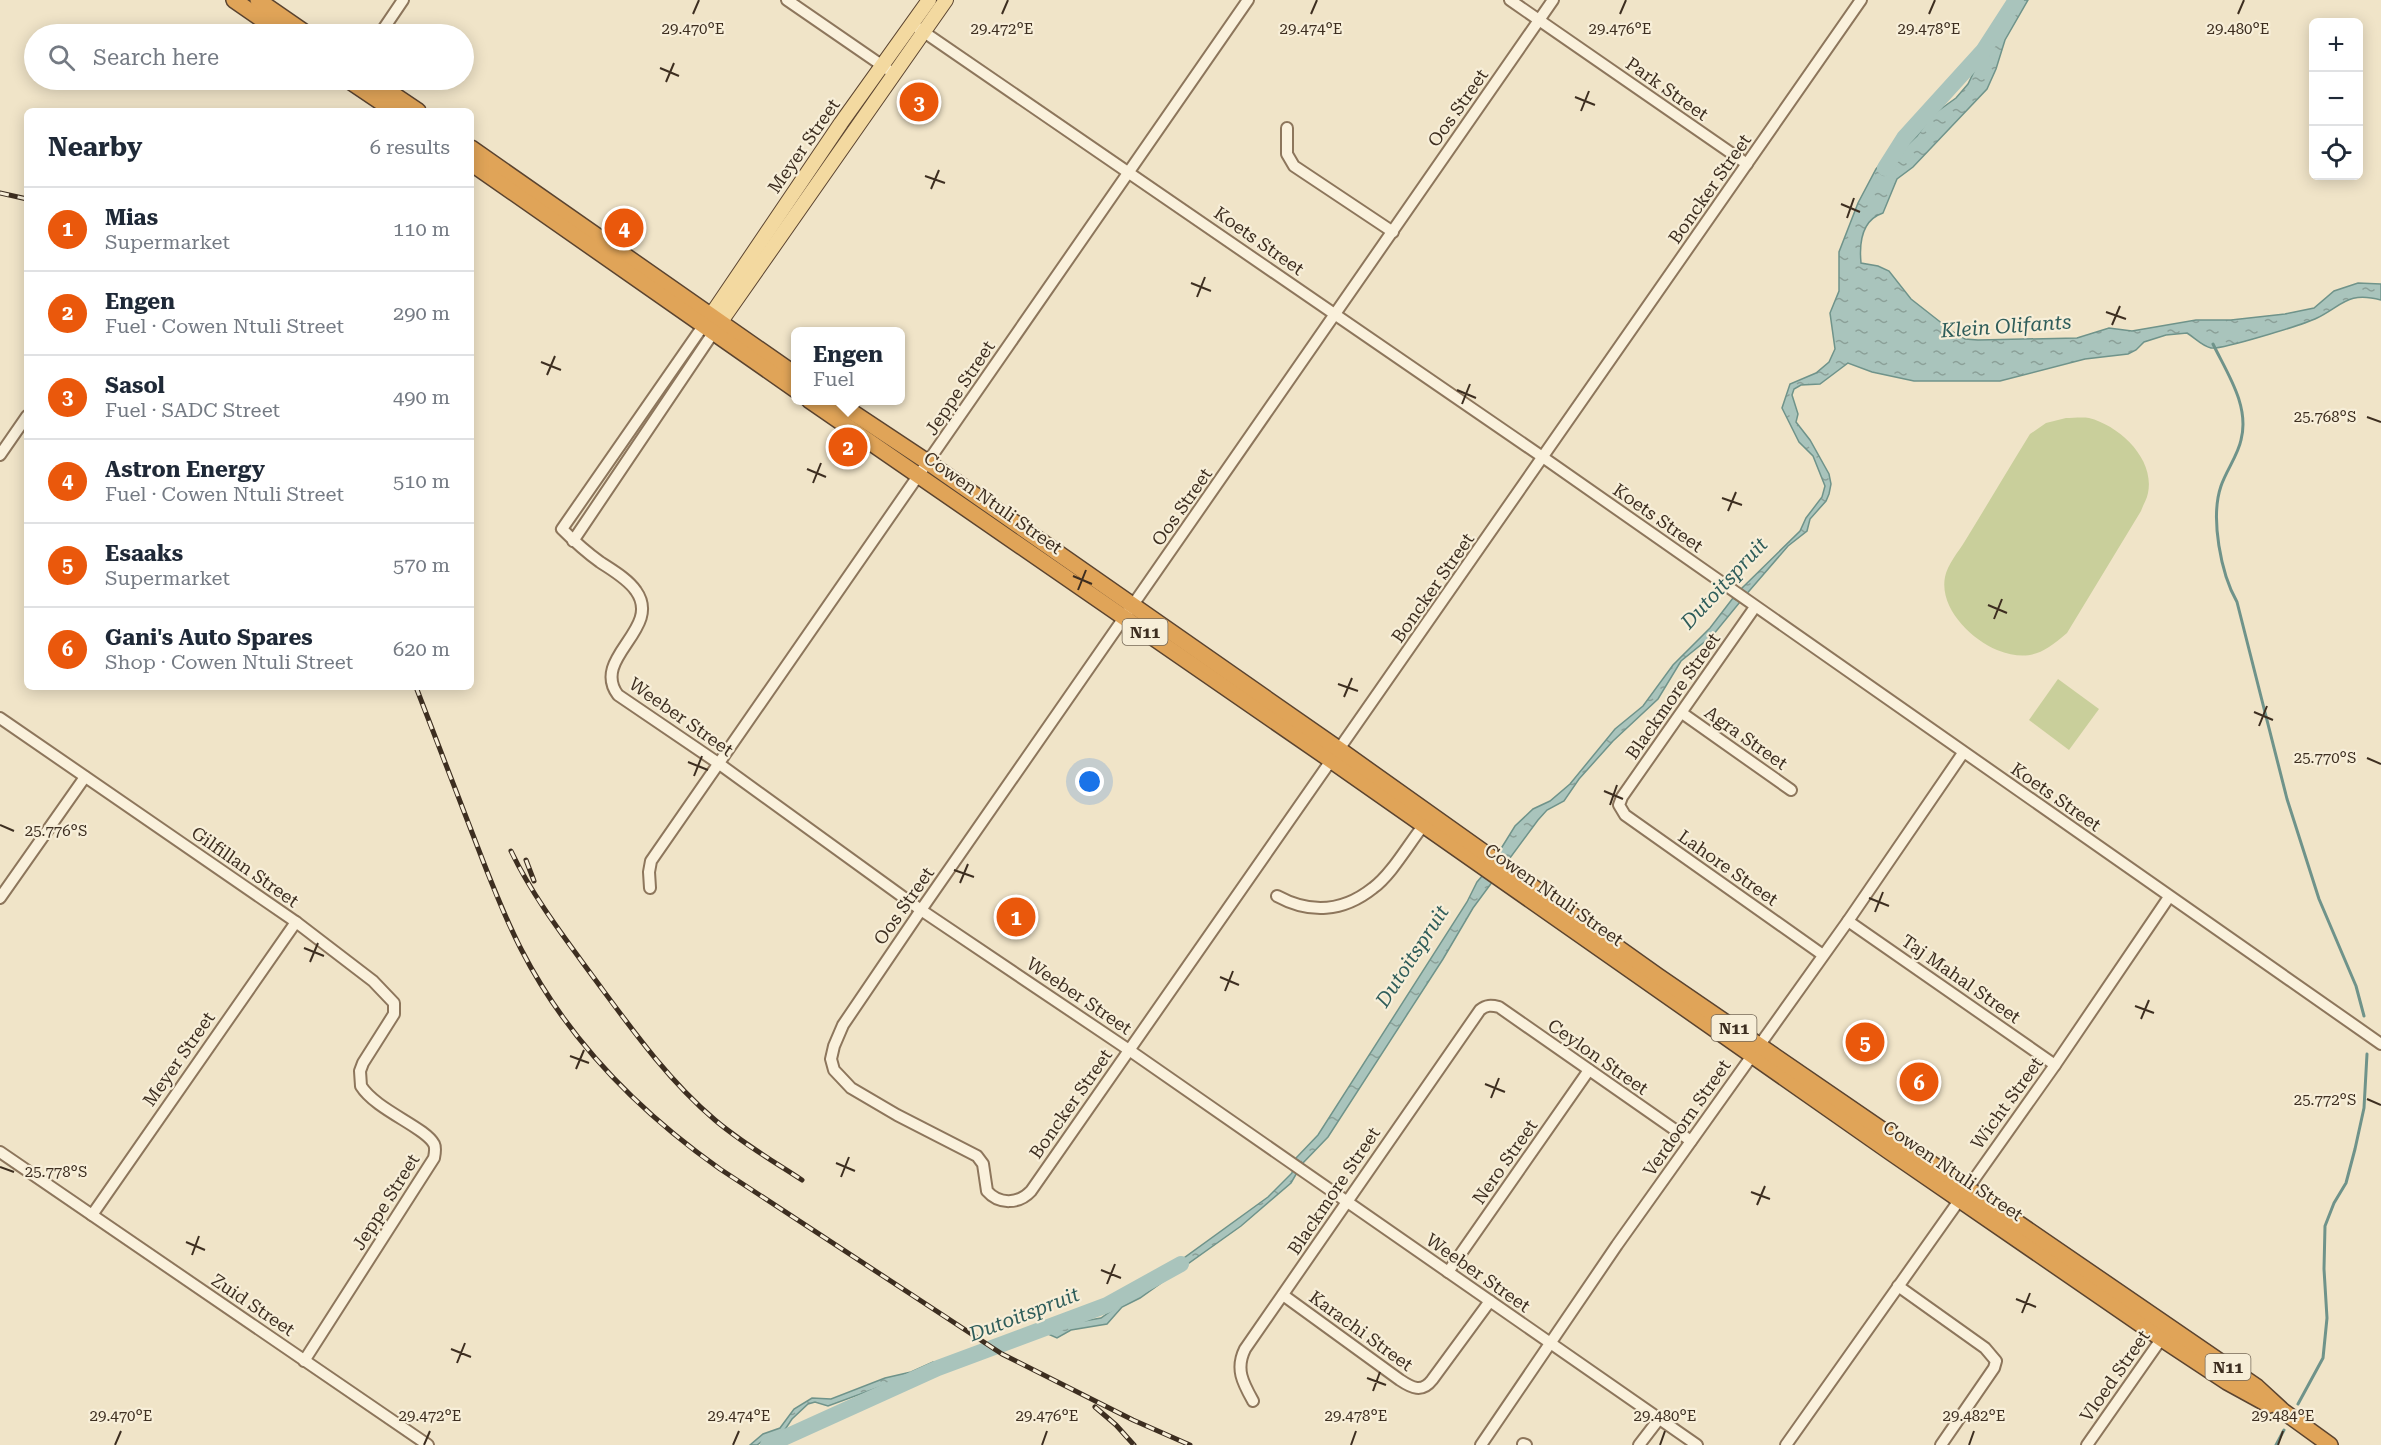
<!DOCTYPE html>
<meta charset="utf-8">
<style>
:root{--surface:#fff;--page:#f2f2f3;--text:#1f2937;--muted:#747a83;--line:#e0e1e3;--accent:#ea580c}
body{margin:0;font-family:"Roboto Serif",serif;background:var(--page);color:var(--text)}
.controls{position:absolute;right:18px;top:18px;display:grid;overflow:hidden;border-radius:9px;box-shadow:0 3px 15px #0003}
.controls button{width:54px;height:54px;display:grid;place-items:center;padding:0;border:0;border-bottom:2px solid var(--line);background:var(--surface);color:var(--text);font:30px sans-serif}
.you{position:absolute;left:1090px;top:782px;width:21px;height:21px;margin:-15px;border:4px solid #fff;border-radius:50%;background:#1a73e8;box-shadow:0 0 0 9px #1a73e833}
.badge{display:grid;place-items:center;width:39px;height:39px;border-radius:50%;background:var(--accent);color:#fff;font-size:20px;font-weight:700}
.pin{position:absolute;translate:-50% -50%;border:3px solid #fff;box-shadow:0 2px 6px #0006}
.popup{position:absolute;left:791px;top:327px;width:114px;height:78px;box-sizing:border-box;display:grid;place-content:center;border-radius:9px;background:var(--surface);filter:drop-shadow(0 2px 4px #0005);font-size:20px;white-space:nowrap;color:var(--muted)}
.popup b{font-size:22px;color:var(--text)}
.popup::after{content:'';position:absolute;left:50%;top:100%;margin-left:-12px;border:12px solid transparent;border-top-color:var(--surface)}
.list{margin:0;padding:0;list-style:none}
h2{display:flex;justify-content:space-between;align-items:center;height:78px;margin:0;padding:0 24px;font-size:26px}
h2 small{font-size:20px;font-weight:400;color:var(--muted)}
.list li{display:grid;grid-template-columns:39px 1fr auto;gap:18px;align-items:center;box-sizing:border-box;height:84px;padding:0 24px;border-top:2px solid var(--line)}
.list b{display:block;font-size:22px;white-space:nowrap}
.list p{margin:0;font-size:20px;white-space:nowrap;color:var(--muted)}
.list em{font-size:20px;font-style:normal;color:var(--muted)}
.icon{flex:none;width:33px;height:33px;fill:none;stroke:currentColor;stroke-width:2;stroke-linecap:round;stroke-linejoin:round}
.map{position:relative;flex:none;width:2381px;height:1445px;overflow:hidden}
.search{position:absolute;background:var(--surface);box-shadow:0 3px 15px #0003;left:24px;top:24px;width:450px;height:66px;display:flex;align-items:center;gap:15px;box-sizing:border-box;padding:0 21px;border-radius:33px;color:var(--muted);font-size:22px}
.panel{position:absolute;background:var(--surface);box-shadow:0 3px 15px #0003;left:24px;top:108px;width:450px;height:582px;border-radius:9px}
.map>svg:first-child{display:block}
.pitch{fill:#c9cf9b}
.water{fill:url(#water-ripples);stroke:#6f938a;stroke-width:1.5}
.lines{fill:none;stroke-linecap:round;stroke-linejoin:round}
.stream{stroke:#6f938a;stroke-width:3}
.river{stroke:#a9c4bc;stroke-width:16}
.minor-casing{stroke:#8d765c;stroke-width:14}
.major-casing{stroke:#5b4430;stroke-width:16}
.highway-casing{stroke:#5b4430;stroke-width:18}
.minor{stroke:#faf1dc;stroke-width:10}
.major{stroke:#f3d9a0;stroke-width:14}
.highway{stroke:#e0a458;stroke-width:15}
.rail-casing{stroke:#3d2e20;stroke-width:5}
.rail{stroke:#f7eed8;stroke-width:3;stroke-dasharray:9;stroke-linecap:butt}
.ticks{fill:none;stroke:#3d2e20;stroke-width:2}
.labels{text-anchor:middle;stroke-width:4.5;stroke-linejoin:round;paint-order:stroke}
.shield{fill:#f7eed8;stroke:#756857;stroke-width:1.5}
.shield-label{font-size:16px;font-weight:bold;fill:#3d2e20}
.street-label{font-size:18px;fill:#3d2e20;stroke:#f7eed8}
.water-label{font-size:20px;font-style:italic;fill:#2f5d5a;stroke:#f7eed8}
.ticks-label{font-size:15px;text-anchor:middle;fill:#3d2e20;stroke:#f7eed8;stroke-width:4.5;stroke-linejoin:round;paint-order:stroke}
</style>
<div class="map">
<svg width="2381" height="1445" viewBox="0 0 2381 1445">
<defs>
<pattern id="water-ripples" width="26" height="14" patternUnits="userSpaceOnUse" patternTransform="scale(1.5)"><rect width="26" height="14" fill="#a9c4bc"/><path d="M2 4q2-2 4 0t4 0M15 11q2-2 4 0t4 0" fill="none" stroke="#8ba098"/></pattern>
</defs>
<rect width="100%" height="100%" fill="#f0e4c8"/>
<g class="pitch">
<path d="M 2066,418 C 2073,418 2082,417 2089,418 C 2120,426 2155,459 2148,493 C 2147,499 2143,505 2141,511 L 2067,633 C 2043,654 2028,662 1997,650 C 1971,639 1939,608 1945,577 C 1947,565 1959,551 1965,541 C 1987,505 2008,470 2030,434 L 2046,423 Z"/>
<path d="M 2058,679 L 2099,709 L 2069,750 L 2029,720 Z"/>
</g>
<g class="water">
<path d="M 2011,0 L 2028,0 L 2005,40 L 1996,69 L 1987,89 L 1913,167 L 1897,179 L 1883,213 C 1862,220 1859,242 1861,263 L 1878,266 L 1889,271 L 1911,299 L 1953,332 L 1965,339 L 1978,340 L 2077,338 L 2109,328 L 2132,331 L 2196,320 L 2231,320 L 2285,314 L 2314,308 L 2334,291 L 2358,283 L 2381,284 L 2381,300 C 2348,291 2343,305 2317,318 C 2305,324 2221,350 2211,348 C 2202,346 2195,338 2187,333 L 2166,335 L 2144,342 L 2136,350 L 2128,354 L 2085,359 L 2000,381 L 1914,381 L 1872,372 L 1848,363 L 1820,384 L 1801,385 L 1794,389 L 1792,395 L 1798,414 L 1796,422 L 1810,440 L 1829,474 L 1831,484 L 1829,494 L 1826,501 L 1810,519 L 1807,531 L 1788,546 L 1744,597 L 1738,592 L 1800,531 L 1806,518 L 1822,497 L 1825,486 L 1813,456 L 1799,442 L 1782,408 L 1790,384 L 1816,373 L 1829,362 L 1835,349 L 1830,313 L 1839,291 L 1839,252 L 1858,203 L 1876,169 L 1891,151 L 1902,150 L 1917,136 L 1931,116 L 1956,98 L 1968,84 L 1980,59 L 1982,46 Z"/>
<path d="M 1733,598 L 1740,602 L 1713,635 L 1681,661 L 1658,699 L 1613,741 L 1579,779 L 1564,801 L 1547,810 L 1538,820 L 1473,908 L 1443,959 L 1328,1137 L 1302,1164 L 1291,1183 L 1241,1226 L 1140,1298 L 1122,1307 L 1107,1324 L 1071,1330 L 1057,1338 L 1048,1334 L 1078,1322 L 1101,1318 L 1268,1197 L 1292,1173 L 1295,1159 L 1318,1135 L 1467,902 L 1477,882 L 1489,868 L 1515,826 L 1533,809 L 1550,801 L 1570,784 L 1615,729 L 1643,706 L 1673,665 L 1710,628 Z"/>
<path d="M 933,1362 L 937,1373 L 919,1379 L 885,1385 L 828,1406 L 815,1402 L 808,1404 L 792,1419 L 782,1434 L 764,1440 L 757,1445 L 750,1445 L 763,1434 L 780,1428 L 794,1409 L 812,1398 L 831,1399 L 885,1378 L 911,1372 Z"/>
</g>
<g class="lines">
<g class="stream">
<path d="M 2213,344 C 2227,373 2250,406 2241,440 C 2238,455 2226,471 2221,486 C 2210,518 2221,574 2237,602 L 2287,799 L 2319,899 L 2356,986 L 2364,1016"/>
<path d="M 2298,1404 L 2323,1358 L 2327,1318 L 2324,1269 L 2325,1226 L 2334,1203 L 2346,1183 L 2355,1149 L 2364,1108 L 2367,1054"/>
<path d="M 2276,1445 L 2284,1430"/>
</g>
<g class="river">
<path d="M 1885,168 L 1904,138 L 1983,51 L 2016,0"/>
<path d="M 768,1445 L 938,1368 L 1107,1305 L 1181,1264"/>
</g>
<g class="minor-casing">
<g id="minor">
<path d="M 787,0 L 893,73"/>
<path d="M 1510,0 L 1747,164"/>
<path d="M 1553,0 L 921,910 L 843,1025 L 834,1046 L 831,1059 L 834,1070 L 851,1088 L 897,1115 L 977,1156 L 983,1164 L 987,1191 C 999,1205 1019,1204 1031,1191 L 1861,0"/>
<path d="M 918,28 L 1544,458 L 2381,1044"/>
<path d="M 380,34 L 403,0"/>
<path d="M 1287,128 L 1287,154 L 1294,166 L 1393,232"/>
<path d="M 703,326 L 562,529 C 574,541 586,552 600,562 C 612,570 628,579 636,591 C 663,629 590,658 618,695 L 718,763 L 921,910 L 1129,1050 L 1697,1445"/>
<path d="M 0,455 L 27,416"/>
<path d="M 573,541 L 713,333"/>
<path d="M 1755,607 L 1622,797 L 1619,805 L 1625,815 L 1823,955"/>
<path d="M 1682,713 L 1791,790"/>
<path d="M 0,718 L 296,922 L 373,981 L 394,1003 L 394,1014 L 363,1063 L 360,1071 L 361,1086 C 376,1110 425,1127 434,1144 C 436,1148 435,1153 434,1158 L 304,1361"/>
<path d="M 650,888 L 649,872 L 651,861 L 1248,0"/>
<path d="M 1277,896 C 1310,914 1343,912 1373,888 C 1391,875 1408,845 1423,826"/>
<path d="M 0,898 L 85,777"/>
<path d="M 1848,921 L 2055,1065"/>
<path d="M 0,1152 L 428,1445"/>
<path d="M 92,1215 L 296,922"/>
<path d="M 1448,1272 L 1589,1070"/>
<path d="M 1898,1286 L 1985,1348 L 1996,1361 L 1994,1368 L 1941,1445"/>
<path d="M 1283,1295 L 1400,1380 C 1412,1388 1422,1393 1432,1380 L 1490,1301"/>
<path d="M 1253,1401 C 1243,1383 1235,1369 1245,1349 L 1480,1010 C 1486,1005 1491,1005 1499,1007 L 1691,1141"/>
<path d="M 1523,1444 L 1526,1445"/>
<path d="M 1481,1445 L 1617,1245 L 1848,921 L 1963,753"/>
<path d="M 1639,1445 L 1659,1419"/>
<path d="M 1786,1445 L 2055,1065 L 2169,897"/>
<path d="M 2087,1445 L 2164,1335"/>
</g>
</g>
<g class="major-casing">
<g id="major">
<path d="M 705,324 L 841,123 L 929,0"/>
<path d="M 715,330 L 946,0"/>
</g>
</g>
<g class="highway-casing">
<g id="highway">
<path d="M 234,0 L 283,34"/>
<path d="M 258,0 L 307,34"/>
<path d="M 348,80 L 394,111"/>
<path d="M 372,80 L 418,111"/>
<path d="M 471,148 L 796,375"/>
<path d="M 471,163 L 796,390"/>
<path d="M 809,400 L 1332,761 L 1890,1152 L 2162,1339 L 2227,1382 L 2269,1405"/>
<path d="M 834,400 L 929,463 L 1340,750 L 1658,976 L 2257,1387 L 2283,1411 L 2330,1445"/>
</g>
</g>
<use href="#minor" class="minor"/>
<use href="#major" class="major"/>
<use href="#highway" class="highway"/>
<g class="rail-casing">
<g id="rail">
<path d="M 0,193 L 27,199"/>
<path d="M 416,687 C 435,737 454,786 473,835 C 488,874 502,912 521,949 C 567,1039 638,1111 720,1169 L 1002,1354 L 1133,1420 L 1190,1445"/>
<path d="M 511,851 C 533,897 564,937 594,978 C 631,1028 667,1079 715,1120 C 742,1143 773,1161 802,1180"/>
<path d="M 526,860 L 534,881"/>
<path d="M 1095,1407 L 1116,1425 L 1134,1445"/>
</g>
</g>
<use href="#rail" class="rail"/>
</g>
<path class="ticks" d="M 693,14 L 699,0M 1002,14 L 1008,0M 1311,14 L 1317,0M 1620,14 L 1626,0M 1929,14 L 1935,0M 2238,14 L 2244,0M 660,68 L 679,76M 666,82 L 674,63M 1575,97 L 1595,105M 1581,111 L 1589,91M 925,176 L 945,183M 931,189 L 939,170M 1841,204 L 1860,212M 1847,218 L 1854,198M 1191,283 L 1211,291M 1197,297 L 1205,277M 2106,312 L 2126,319M 2112,325 L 2120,306M 541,362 L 561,370M 547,375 L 555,356M 1457,390 L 1476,398M 1462,404 L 1470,384M 2367,417 L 2381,422M 807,469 L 826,477M 813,483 L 821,463M 1722,498 L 1742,505M 1728,511 L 1736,492M 1073,576 L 1092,584M 1078,590 L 1086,570M 1988,605 L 2007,613M 1994,619 L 2002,599M 1338,684 L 1358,691M 1344,697 L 1352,678M 2254,712 L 2273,720M 2259,726 L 2267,706M 2367,758 L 2381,764M 688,762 L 708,770M 694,776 L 702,756M 1604,791 L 1623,799M 1610,805 L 1617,785M 0,825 L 14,831M 954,870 L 974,877M 960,883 L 968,864M 1869,898 L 1889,906M 1875,912 L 1883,892M 304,948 L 324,956M 310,962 L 318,943M 1220,977 L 1239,985M 1225,991 L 1233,971M 2135,1006 L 2154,1013M 2141,1019 L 2149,1000M 570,1056 L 589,1063M 576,1069 L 584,1050M 1485,1084 L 1505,1092M 1491,1098 L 1499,1078M 2367,1099 L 2381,1105M 836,1163 L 855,1171M 0,1167 L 14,1172M 841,1177 L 849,1157M 1751,1192 L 1770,1199M 1757,1205 L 1765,1186M 186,1242 L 205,1250M 192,1255 L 199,1236M 1101,1270 L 1121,1278M 1107,1284 L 1115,1264M 2016,1299 L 2036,1307M 2022,1313 L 2030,1293M 451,1349 L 471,1357M 457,1363 L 465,1343M 1367,1378 L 1386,1385M 1373,1391 L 1380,1372M 115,1445 L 121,1431M 424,1445 L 430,1431M 733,1445 L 739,1431M 1042,1445 L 1047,1431M 1351,1445 L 1356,1431M 1660,1445 L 1665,1431M 1969,1445 L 1974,1431M 2278,1445 L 2283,1431"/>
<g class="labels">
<g class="shield">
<rect x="1122.5" y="619" width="45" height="26" rx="4.5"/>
<rect x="1711.5" y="1015" width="45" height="26" rx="4.5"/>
<rect x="2205.5" y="1354" width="45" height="26" rx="4.5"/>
</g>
<g class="shield-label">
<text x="1145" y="638">N11</text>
<text x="1734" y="1034">N11</text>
<text x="2228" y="1373">N11</text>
</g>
<g class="street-label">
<text transform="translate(1667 89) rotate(35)" y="6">Park Street</text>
<text transform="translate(1458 108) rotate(-55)" y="6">Oos Street</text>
<text transform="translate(804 146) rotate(-55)" y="6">Meyer Street</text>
<text transform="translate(1710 189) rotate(-55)" y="6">Boncker Street</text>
<text transform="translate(1259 241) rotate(35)" y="6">Koets Street</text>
<text transform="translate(960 388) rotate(-56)" y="6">Jeppe Street</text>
<text transform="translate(993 503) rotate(35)" y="6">Cowen Ntuli Street</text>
<text transform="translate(1182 507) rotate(-55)" y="6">Oos Street</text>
<text transform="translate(1658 518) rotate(35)" y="6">Koets Street</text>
<text transform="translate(1433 588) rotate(-55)" y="6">Boncker Street</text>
<text transform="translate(1673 696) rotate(-55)" y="6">Blackmore Street</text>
<text transform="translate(681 717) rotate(35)" y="6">Weeber Street</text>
<text transform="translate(1746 738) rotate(35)" y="6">Agra Street</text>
<text transform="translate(2056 797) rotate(35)" y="6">Koets Street</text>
<text transform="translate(245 867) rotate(35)" y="6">Gilfillan Street</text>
<text transform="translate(1728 868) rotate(35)" y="6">Lahore Street</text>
<text transform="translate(1554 895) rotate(35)" y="6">Cowen Ntuli Street</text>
<text transform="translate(904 906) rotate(-55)" y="6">Oos Street</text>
<text transform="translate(1961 979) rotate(35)" y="6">Taj Mahal Street</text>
<text transform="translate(1079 996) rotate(34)" y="6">Weeber Street</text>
<text transform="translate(1598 1057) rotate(35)" y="6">Ceylon Street</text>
<text transform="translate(179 1059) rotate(-55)" y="6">Meyer Street</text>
<text transform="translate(2007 1103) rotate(-54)" y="6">Wicht Street</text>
<text transform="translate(1071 1104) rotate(-55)" y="6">Boncker Street</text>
<text transform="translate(1687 1118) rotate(-55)" y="6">Verdoorn Street</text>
<text transform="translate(1505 1162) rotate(-55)" y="6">Nero Street</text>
<text transform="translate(1953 1171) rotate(34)" y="6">Cowen Ntuli Street</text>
<text transform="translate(1334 1191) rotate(-56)" y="6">Blackmore Street</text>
<text transform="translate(386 1202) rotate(-58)" y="6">Jeppe Street</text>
<text transform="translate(1478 1273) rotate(35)" y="6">Weeber Street</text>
<text transform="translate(253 1305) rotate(34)" y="6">Zuid Street</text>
<text transform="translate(1361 1331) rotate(36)" y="6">Karachi Street</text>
<text transform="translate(2115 1376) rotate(-55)" y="6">Vloed Street</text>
</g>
<g class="water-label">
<text transform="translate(2006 326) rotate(-4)" y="7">Klein Olifants</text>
<text transform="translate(1724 583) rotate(-47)" y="7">Dutoitspruit</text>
<text transform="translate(1412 956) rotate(-57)" y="7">Dutoitspruit</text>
<text transform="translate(1024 1314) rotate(-21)" y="7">Dutoitspruit</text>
</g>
</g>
<g class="ticks-label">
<text x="693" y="34">29.470°E</text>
<text x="1002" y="34">29.472°E</text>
<text x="1311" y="34">29.474°E</text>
<text x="1620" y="34">29.476°E</text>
<text x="1929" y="34">29.478°E</text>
<text x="2238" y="34">29.480°E</text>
<text x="2325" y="422">25.768°S</text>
<text x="2325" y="763">25.770°S</text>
<text x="56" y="836">25.776°S</text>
<text x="2325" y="1105">25.772°S</text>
<text x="56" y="1177">25.778°S</text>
<text x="121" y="1421">29.470°E</text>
<text x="430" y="1421">29.472°E</text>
<text x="739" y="1421">29.474°E</text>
<text x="1047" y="1421">29.476°E</text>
<text x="1356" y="1421">29.478°E</text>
<text x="1665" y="1421">29.480°E</text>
<text x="1974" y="1421">29.482°E</text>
<text x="2283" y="1421">29.484°E</text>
</g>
</svg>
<div class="controls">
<button>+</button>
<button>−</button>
<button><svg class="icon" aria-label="locate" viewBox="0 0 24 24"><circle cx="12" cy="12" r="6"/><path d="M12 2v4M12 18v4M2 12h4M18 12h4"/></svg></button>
</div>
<div class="you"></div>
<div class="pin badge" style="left:1016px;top:917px">1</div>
<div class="pin badge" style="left:848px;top:447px">2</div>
<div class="popup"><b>Engen</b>Fuel</div>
<div class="pin badge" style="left:919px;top:102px">3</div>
<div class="pin badge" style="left:624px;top:228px">4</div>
<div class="pin badge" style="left:1865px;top:1042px">5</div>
<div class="pin badge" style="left:1919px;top:1082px">6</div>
<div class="search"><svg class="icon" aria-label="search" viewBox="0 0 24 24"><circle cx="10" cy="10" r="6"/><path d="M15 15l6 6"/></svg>Search here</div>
<section class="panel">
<h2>Nearby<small>6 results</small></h2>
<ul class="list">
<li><span class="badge">1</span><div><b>Mias</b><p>Supermarket</p></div><em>110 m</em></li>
<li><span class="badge">2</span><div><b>Engen</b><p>Fuel · Cowen Ntuli Street</p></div><em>290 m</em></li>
<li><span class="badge">3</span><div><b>Sasol</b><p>Fuel · SADC Street</p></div><em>490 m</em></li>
<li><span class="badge">4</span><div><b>Astron Energy</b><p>Fuel · Cowen Ntuli Street</p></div><em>510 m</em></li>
<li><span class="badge">5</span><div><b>Esaaks</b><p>Supermarket</p></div><em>570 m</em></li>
<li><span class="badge">6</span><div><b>Gani's Auto Spares</b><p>Shop · Cowen Ntuli Street</p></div><em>620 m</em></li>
</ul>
</section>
</div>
